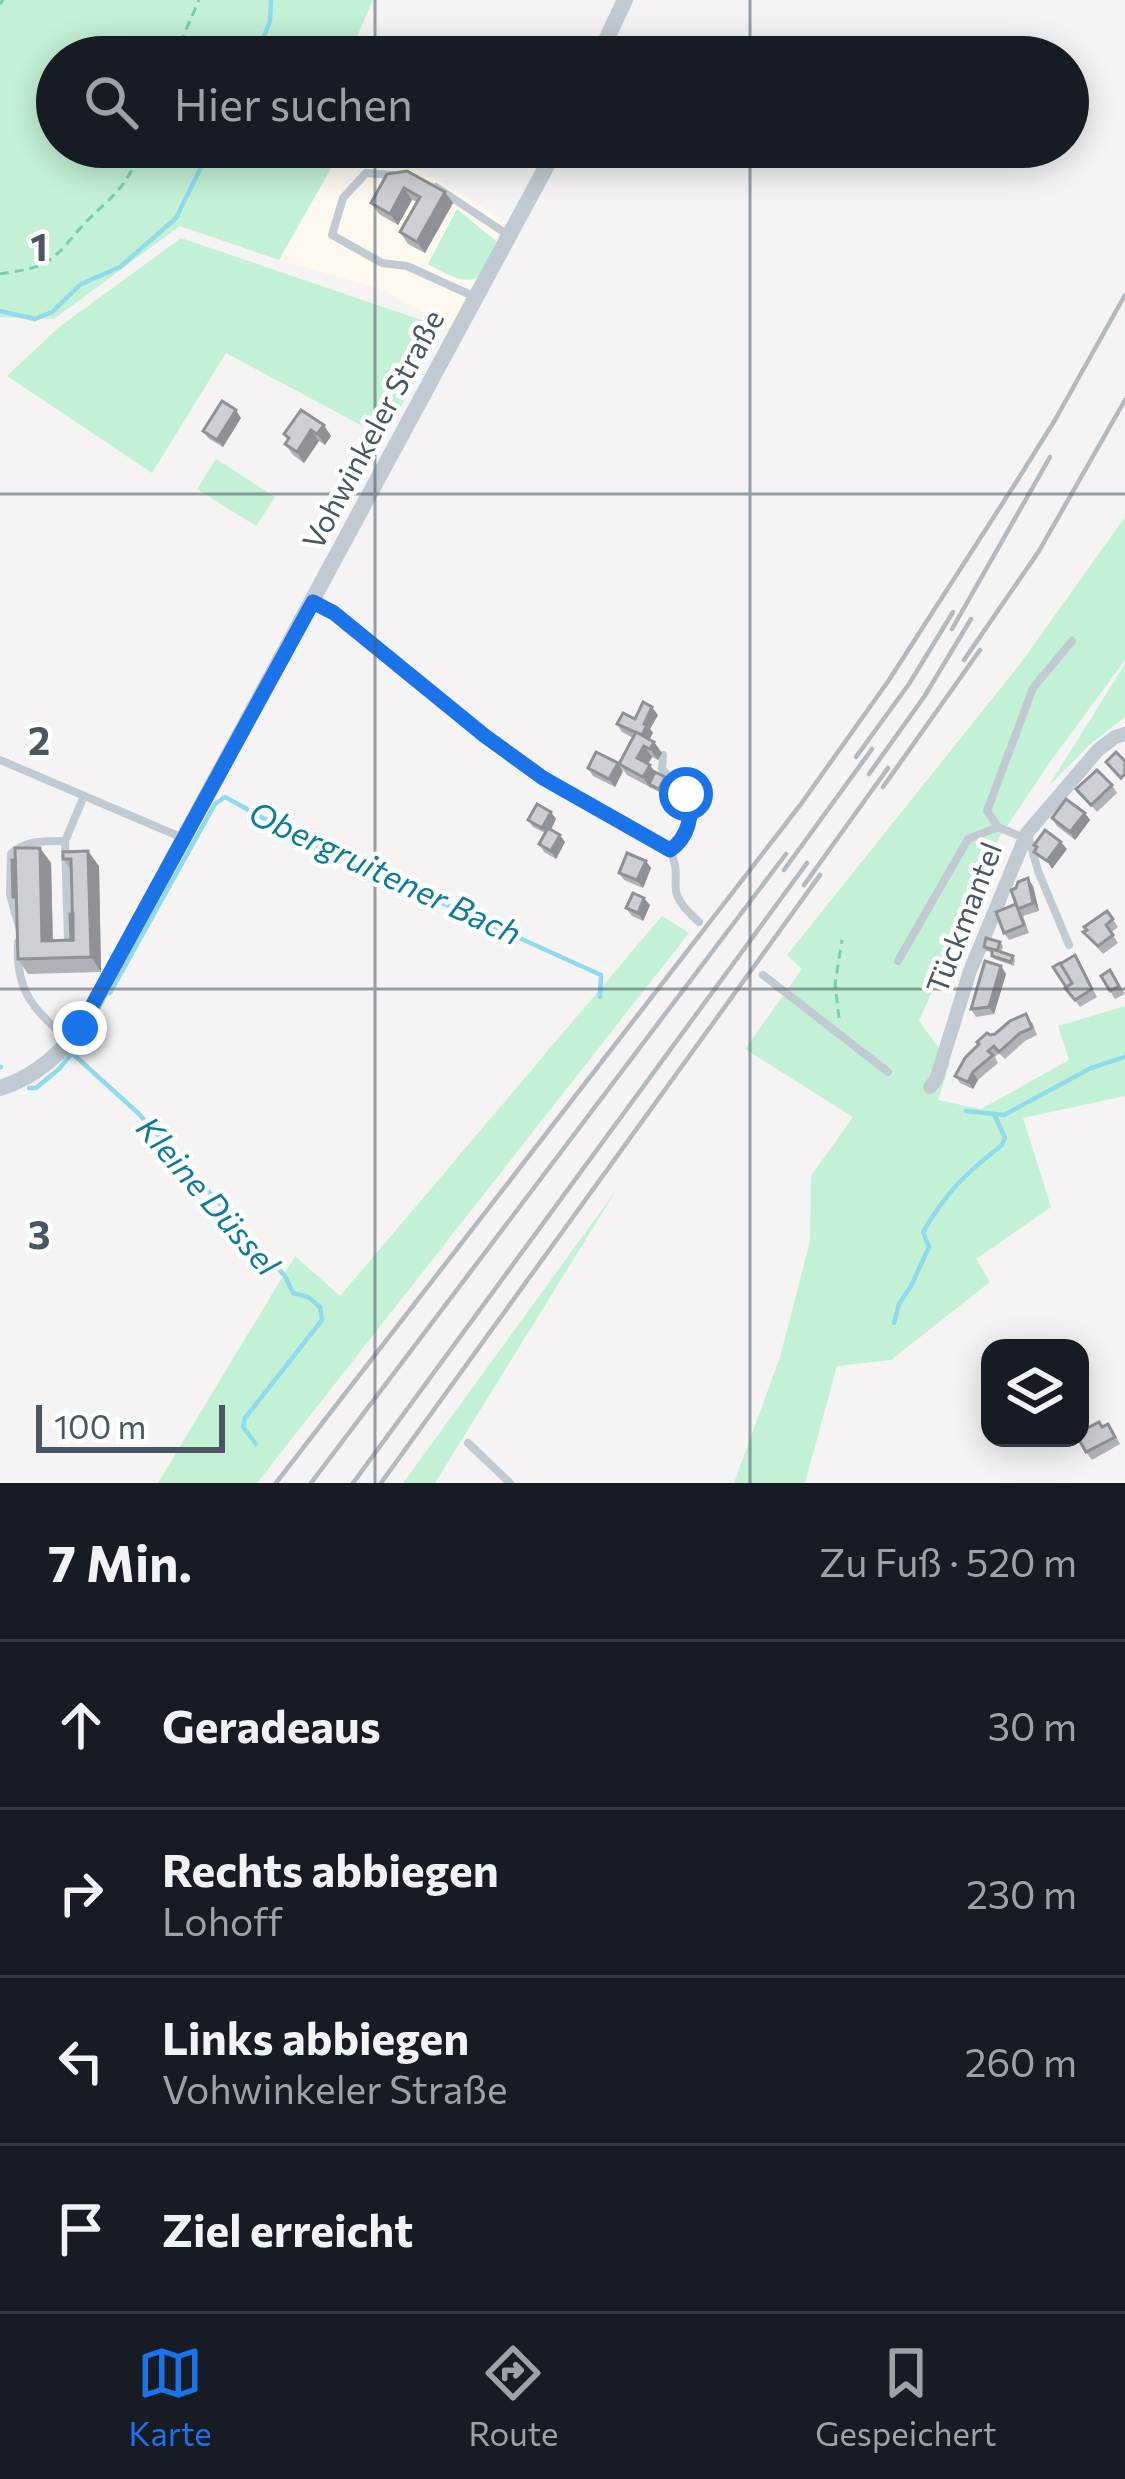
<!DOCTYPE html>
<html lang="de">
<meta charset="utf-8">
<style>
:root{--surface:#171b24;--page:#242831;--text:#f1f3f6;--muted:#9ea1a6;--line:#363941;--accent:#1a73e8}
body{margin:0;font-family:Commissioner,sans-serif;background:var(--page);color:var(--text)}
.controls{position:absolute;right:36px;bottom:36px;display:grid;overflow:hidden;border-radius:24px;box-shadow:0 6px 30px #0003}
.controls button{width:108px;height:108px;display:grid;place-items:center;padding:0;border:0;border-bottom:3px solid var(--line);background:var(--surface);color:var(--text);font:60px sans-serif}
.scale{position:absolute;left:36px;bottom:30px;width:189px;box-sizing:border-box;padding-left:12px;border:6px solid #4a5661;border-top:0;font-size:33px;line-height:42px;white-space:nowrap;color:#4a5661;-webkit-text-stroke:9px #fff;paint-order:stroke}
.stop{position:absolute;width:36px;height:36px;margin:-27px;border:9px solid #1a73e8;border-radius:50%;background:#fff}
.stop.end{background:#1a73e8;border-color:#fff;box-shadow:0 3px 12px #0008}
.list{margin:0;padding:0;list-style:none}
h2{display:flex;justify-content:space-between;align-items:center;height:156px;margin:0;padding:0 48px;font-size:51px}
h2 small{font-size:39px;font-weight:400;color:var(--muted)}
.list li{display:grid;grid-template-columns:78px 1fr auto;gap:36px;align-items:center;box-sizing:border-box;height:168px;padding:0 48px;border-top:3px solid var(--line)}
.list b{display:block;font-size:45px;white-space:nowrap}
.list p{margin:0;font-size:39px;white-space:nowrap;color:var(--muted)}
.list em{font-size:39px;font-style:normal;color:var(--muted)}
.icon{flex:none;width:66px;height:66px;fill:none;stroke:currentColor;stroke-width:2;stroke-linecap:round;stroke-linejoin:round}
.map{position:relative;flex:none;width:1125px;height:1483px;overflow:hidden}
.search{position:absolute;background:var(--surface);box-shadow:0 6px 30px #0003;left:36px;right:36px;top:36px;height:132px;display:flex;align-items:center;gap:30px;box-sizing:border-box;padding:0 42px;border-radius:66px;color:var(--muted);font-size:45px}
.sheet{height:828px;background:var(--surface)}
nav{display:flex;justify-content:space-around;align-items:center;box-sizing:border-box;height:168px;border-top:3px solid var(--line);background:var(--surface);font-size:33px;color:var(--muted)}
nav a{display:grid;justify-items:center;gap:6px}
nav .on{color:var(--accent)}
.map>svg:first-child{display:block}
.commercial{fill:#fdf9ef}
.green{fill:#c3f1d5}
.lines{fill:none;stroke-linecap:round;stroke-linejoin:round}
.stream{stroke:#90daee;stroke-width:4.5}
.path{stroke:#7ad0a6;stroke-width:3;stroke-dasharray:9 6;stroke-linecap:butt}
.service{stroke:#c1cad2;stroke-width:8}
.minor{stroke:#c1cad2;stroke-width:14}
.tertiary{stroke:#c1cad2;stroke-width:16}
.rail{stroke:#b5b8bd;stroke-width:4.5}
.wall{fill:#b0b2b7}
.shaded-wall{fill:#909195}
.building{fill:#cdcfd5;stroke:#909195;stroke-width:3}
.route{stroke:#1a73e8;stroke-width:15}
.grid{fill:none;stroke:#4a5661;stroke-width:3;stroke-opacity:0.55}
.labels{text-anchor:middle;stroke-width:9;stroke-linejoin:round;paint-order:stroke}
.street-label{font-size:30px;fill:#4a5661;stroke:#fff}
.water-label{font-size:33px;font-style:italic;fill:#0c7c9b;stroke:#fff}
.grid-label{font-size:39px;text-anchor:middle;font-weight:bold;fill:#4a5661;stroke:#fff;stroke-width:9;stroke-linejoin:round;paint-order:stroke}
</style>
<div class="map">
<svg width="1125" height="1483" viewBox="0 0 1125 1483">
<rect width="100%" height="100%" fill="#f5f3f3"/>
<path class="commercial" d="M 343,147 L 377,147 L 436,179 L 505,221 L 451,331 L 385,290 L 279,260 Z"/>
<g class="green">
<path d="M 0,0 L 373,0 L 348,57 L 57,57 L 57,147 L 343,147 L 279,260 L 180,226 L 54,319 L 0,317 Z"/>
<path d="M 457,209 L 496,241 C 484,292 465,285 428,264 Z"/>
<path d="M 181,238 L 442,327 L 385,438 L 226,353 L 152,473 L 7,376 L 58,328 Z"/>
<path d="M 216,459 L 275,497 L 256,526 L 197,489 Z"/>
<path d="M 1125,517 L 1125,660 L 1050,762 L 999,838 L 919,1021 L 950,1063 L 938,1100 L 981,1109 L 1069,1060 L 1058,1026 L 1125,1006 L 1125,1096 L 1023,1118 L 1051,1207 L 976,1259 L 990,1282 L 891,1360 L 837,1366 L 805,1483 L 734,1483 L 780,1357 L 810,1241 L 811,1176 L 853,1117 L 745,1049 L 802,969 L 787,955 L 1020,664 Z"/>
<path d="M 1125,664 L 1125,717 L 1089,745 L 1048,787 Z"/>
<path d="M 662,916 L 689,933 L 257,1483 L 158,1483 L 295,1256 L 340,1296 Z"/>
<path d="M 617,1189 L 435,1483 L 403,1483 Z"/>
</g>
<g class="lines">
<g class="stream">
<path d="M 256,57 L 270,21 L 271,0"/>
<path d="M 0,311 L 35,319 L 52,312 L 81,284 L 120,267 L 176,218 L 211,147"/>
<path d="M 110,993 L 215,804 L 225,797 L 303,840 L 601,975 L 600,997"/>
<path d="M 72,1053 L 82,1038"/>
<path d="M 0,1067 L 1,1067"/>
<path d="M 29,1088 L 36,1088 L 59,1069 L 72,1053 L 138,1113 L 285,1276 L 293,1293 L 308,1297 L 320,1307 L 322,1320 L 245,1418 L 243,1427 L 256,1444"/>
<path d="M 966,1111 L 1004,1115 L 1091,1068 L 1125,1057"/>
<path d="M 894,1323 L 899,1304 L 911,1286 L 929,1247 L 923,1232 C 947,1191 965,1174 1002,1145 L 1005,1138 L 994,1114"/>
</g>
<g class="path">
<path d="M 0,4 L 3,0"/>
<path d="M 174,57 L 199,0"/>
<path d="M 0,274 C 15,271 33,270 46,262 C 62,253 73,235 86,222 C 116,192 126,189 142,147"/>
<path d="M 839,1018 L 835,984 L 842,940"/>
</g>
<g class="service">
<path d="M 393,175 L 366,173 L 343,198 L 332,235 L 382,263 L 407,266 L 473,296"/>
<path d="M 436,187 L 508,235"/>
<path d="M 314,602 L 333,613 L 485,736 L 543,778 L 670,850 C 686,885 659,887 699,922"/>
<path d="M 663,755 L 662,769 C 678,788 697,800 687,827 C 683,838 680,843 670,850"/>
<path d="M 0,760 L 183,838"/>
<path d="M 1028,835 L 1038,871 L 1069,945"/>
<path d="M 1024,838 L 998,827 L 987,811 L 1033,688 L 1072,641"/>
<path d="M 19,927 L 10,895 L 11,854 C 26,840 45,841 65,841"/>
<path d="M 68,941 L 65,841 L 84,796"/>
<path d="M 18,942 C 15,992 34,1010 69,1040"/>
<path d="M 898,961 L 968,839 L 998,827"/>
<path d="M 763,975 L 888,1072"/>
<path d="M 468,1443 L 510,1483"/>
</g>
<path class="minor" d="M 930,1087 L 936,1080 L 970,971 L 1027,833 L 1098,750 L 1115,737 L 1125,734"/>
<g class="tertiary">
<path d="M 598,57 L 625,0"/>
<path d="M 0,1088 C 36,1077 66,1050 86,1019 L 557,147"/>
</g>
<g class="rail">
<path d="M 952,629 L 1050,457"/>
<path d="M 964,660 L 1039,551 L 1125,400"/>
<path d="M 856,757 L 909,684 L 953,612"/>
<path d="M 869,774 L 924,697 L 971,619"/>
<path d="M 883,787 L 980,650"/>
<path d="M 784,870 L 872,749"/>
<path d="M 804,885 L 888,768"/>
<path d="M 276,1483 L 801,804 L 889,680 L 1015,484 L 1055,420 L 1125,295"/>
<path d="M 311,1483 L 786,854"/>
<path d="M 353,1483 L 807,863"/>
<path d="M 381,1483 L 820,875"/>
</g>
</g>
<g class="wall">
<path d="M 387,174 L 453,203 L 425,253 L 408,244 L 400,232 L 417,202 L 412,200 L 398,225 L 379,214 L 371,203 Z"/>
<path d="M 301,410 L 331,436 L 325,445 L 319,441 L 304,463 L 293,455 L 285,444 L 288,440 L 284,434 Z"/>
<path d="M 241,418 L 223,447 L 208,438 L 203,431 Z"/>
<path d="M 658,715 L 650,729 L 653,733 L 649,739 L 654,742 L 662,753 L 658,760 L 652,757 L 648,764 L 655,772 L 668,781 L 661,793 L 627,775 L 619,764 L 633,738 L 622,732 L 617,724 Z"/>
<path d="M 588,768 L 623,771 L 615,787 L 593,776 Z"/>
<path d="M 1112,785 L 1117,793 L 1097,812 L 1076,789 Z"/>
<path d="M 1085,813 L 1090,820 L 1075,840 L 1057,826 L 1052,818 Z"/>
<path d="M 556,819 L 551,830 L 565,842 L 556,859 L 544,852 L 539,844 L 545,833 L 533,827 L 528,820 Z"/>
<path d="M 40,848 L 51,863 L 53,940 L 71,940 L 71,871 L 63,859 L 63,852 L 99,866 L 101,972 L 28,974 L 18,959 L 16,901 L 13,897 L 15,860 Z"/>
<path d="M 651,868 L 643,888 L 624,880 L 619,873 Z"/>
<path d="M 1033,886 L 1039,911 L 1023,916 L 1029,933 L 1009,940 L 1004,933 L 1016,904 Z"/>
<path d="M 650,905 L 643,921 L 632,916 L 626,908 Z"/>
<path d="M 1107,911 L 1118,927 L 1111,932 L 1118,943 L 1103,954 L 1083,932 Z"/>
<path d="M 1000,942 L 1003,946 L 1001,952 L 1013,956 L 1015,960 L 1014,966 L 994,959 L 992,952 L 986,951 L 984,947 Z"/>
<path d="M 1075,955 L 1097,997 L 1080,1007 L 1068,991 Z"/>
<path d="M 1006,974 L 994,1014 L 976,1017 L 971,1009 Z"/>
<path d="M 1101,976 L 1116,978 L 1125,994 L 1115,999 Z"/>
<path d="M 1032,1022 L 1037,1035 L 1025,1041 L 1005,1059 L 999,1053 L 995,1057 L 998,1063 L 978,1080 L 973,1089 L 960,1083 L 955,1076 L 990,1035 Z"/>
<path d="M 1102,1427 L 1113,1431 L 1120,1444 L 1092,1460 L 1086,1452 Z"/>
</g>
<g class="shaded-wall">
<path d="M 404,188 L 412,200 L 398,225 L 390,214 Z"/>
<path d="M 445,192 L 453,203 L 425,253 L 417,242 Z"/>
<path d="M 236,410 L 241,418 L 223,447 L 217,440 Z"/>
<path d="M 324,425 L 331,436 L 325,445 L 317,434 Z"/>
<path d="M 311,430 L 319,441 L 304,463 L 297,452 Z"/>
<path d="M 652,707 L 658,715 L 650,729 L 653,733 L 646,745 L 641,737 L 644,724 Z"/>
<path d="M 654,742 L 662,753 L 658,760 L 650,749 Z"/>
<path d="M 644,746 L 652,757 L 645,769 L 637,758 Z"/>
<path d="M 618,763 L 623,771 L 615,787 L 609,779 Z"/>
<path d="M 650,765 L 658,776 L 649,784 L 651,789 L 643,777 Z"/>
<path d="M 551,812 L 556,819 L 548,835 L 542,828 Z"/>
<path d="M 1085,813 L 1090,820 L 1075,840 L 1070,832 Z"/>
<path d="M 560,835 L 565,842 L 556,859 L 551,851 Z"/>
<path d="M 1061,842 L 1067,849 L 1052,869 L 1047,861 Z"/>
<path d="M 40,848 L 51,863 L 53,956 L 42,941 Z"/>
<path d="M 88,851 L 99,866 L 101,972 L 91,957 Z"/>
<path d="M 646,861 L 651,868 L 643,888 L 637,880 Z"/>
<path d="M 1028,878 L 1033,886 L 1039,911 L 1033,903 Z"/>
<path d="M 644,898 L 650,905 L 643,921 L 638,913 Z"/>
<path d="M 1001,966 L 1006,974 L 994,1014 L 989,1007 Z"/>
<path d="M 973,1072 L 978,1080 L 973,1089 L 968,1082 Z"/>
</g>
<g class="building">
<path d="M 407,171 L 445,192 L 417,242 L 400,232 L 420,197 L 404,188 L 390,214 L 371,203 L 387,174 Z"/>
<path d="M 222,401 L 236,410 L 217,440 L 203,431 Z"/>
<path d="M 301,410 L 324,425 L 317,434 L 311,430 L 297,452 L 285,444 L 289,438 L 284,434 Z"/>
<path d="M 643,702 L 652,707 L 644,724 L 647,725 L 642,735 L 617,724 L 623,713 L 635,719 Z"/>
<path d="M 636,732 L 654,742 L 650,749 L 644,746 L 637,758 L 650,765 L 643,777 L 619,764 Z"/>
<path d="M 596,752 L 618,763 L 609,779 L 588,768 Z"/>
<path d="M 1116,752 L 1125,761 L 1125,774 L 1121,778 L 1106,762 Z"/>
<path d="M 1097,770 L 1112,785 L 1091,805 L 1076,789 Z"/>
<path d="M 655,772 L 665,777 L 659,789 L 649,784 Z"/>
<path d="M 1066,799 L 1085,813 L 1070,832 L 1052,818 Z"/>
<path d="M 537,804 L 551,812 L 542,828 L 528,820 Z"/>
<path d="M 548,828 L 560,835 L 551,851 L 539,844 Z"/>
<path d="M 1045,830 L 1061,842 L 1047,861 L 1034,852 L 1037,847 L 1034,845 Z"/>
<path d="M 15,848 L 40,848 L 42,941 L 73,940 L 71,859 L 63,859 L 63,852 L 88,851 L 91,957 L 18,959 Z"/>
<path d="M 627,853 L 646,861 L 637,880 L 619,873 Z"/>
<path d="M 12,860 L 15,860 L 16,897 L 13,897 Z"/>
<path d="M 1028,878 L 1033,903 L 1018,909 L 1011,890 L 1016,888 L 1018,882 Z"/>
<path d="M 633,893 L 644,898 L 638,913 L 626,908 Z"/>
<path d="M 1016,904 L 1024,925 L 1004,933 L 996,912 Z"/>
<path d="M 1107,911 L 1113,919 L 1106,925 L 1113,935 L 1098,946 L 1083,932 L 1087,930 L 1084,927 Z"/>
<path d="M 70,914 L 73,914 L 73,940 L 71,940 Z"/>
<path d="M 986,938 L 1000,942 L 997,951 L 984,947 Z"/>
<path d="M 992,949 L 1013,956 L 1011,962 L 992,956 Z"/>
<path d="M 1075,955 L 1092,989 L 1075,1000 L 1065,988 L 1072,983 L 1060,964 Z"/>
<path d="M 985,961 L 1001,966 L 989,1007 L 971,1009 Z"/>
<path d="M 1060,963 L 1072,983 L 1066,987 L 1053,967 Z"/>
<path d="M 1110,970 L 1119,986 L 1110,991 L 1101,976 Z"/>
<path d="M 1026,1014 L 1032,1028 L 1020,1033 L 999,1052 L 994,1046 L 988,1051 L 993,1055 L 973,1072 L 968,1082 L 955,1076 L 965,1058 L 979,1044 L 977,1042 L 987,1033 L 990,1035 L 995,1034 L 1010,1021 Z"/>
<path d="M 1099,1422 L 1102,1427 L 1108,1424 L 1115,1437 L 1086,1452 L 1078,1438 L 1080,1438 L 1080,1432 Z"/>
</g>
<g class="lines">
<path class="route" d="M 80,1028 L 313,602 L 334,613 L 485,736 L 543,778 L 670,850 C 688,838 695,813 686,794"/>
</g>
<path class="grid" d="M 375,0 L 375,57M 750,0 L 750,57M 375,147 L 375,1483M 750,147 L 750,1483M 0,494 L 1125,494M 0,989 L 1125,989"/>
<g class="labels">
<g class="street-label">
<text transform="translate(374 430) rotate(-62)" y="10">Vohwinkeler Straße</text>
<text transform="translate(965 918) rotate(-69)" y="10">Tückmantel</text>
</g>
<g class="water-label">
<text transform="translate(385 873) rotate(25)" y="12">Obergruitener Bach</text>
<text transform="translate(208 1196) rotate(49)" y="12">Kleine Düssel</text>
</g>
</g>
<g class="grid-label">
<text x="39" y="261">1</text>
<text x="39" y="755">2</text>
<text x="39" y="1249">3</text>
</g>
</svg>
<div class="controls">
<button><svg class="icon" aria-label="layers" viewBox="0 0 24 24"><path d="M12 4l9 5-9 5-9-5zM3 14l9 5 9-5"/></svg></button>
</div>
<div class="scale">100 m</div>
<div class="stop" style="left:686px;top:794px"></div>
<div class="stop end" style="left:80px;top:1028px"></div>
<div class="search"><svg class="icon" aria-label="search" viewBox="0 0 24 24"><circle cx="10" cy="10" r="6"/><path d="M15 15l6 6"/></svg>Hier suchen</div>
</div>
<section class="sheet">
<h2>7 Min.<small>Zu Fuß · 520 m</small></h2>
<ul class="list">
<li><svg class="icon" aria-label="ahead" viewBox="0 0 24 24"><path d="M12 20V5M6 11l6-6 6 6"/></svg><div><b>Geradeaus</b></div><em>30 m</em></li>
<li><svg class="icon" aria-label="right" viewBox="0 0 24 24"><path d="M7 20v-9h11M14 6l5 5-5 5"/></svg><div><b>Rechts abbiegen</b><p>Lohoff</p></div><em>230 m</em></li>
<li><svg class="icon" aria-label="left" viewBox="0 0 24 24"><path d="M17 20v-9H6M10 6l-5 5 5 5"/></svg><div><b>Links abbiegen</b><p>Vohwinkeler Straße</p></div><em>260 m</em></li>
<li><svg class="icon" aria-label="arrive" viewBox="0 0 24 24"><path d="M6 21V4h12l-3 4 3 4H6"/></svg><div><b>Ziel erreicht</b></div></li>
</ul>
</section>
<nav>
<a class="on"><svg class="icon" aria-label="map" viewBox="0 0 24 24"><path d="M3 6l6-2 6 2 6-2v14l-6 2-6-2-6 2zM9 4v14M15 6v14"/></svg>Karte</a>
<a><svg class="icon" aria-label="directions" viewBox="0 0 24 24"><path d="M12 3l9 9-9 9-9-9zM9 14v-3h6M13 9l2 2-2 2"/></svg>Route</a>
<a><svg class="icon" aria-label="saved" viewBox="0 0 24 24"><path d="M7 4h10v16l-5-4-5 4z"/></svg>Gespeichert</a>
</nav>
